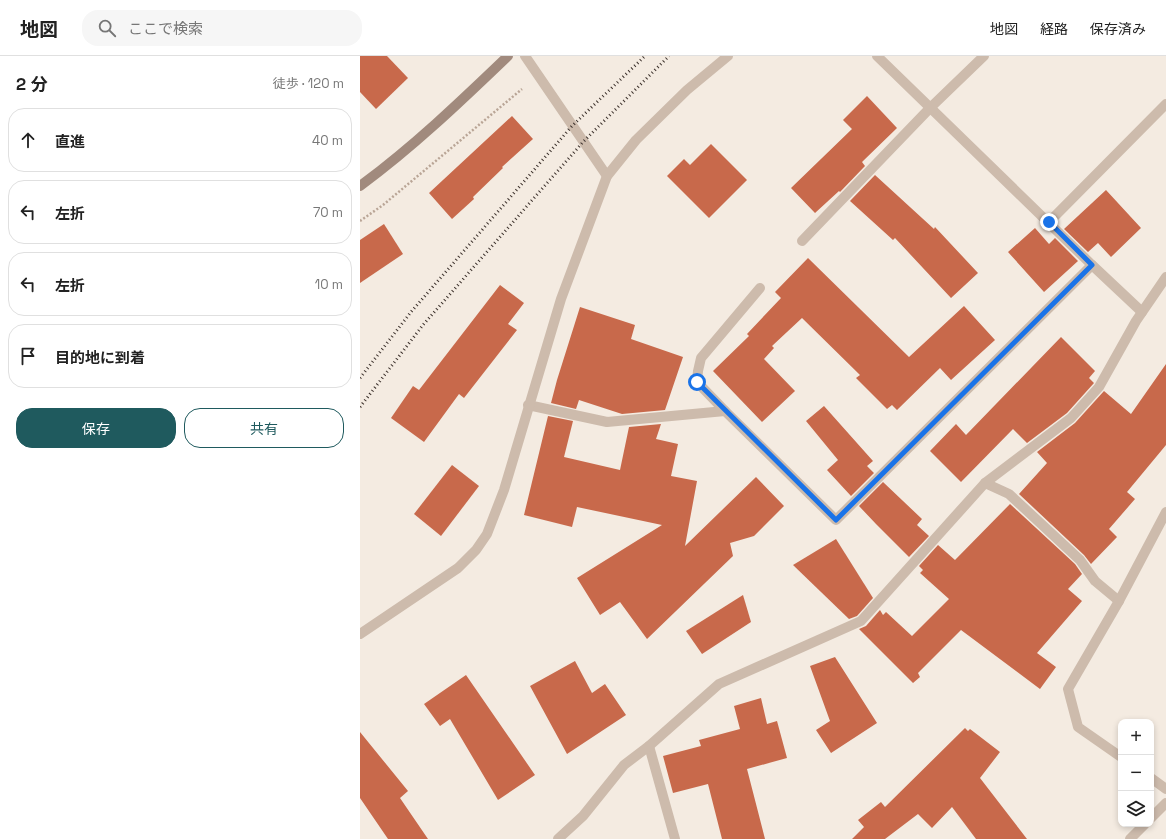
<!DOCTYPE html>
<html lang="ja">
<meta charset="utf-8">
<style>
:root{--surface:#fff;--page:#f6f6f6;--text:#222;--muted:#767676;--line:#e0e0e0;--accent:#1f5a5e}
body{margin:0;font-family:"Space Grotesk","Noto Sans JP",sans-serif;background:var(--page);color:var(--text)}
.controls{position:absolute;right:12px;bottom:12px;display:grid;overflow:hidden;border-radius:8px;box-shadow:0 2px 6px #0003}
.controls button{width:36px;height:36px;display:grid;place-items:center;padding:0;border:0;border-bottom:1px solid var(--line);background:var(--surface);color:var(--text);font:20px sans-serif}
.stop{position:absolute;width:12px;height:12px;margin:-9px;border:3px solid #1a73e8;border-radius:50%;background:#fff}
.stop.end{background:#1a73e8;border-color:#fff;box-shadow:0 1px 4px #0008}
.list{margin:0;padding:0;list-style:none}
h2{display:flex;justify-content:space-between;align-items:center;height:52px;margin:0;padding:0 16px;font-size:17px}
h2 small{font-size:13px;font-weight:400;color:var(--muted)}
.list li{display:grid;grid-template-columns:26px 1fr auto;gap:12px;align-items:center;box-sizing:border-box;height:64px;margin:0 8px 8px;padding:0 8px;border:1px solid var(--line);border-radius:16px}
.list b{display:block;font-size:15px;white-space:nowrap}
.list em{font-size:13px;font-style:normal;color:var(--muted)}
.actions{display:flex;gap:8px;padding:12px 16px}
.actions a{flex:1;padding:9px 0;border:1px solid var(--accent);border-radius:16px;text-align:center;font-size:14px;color:var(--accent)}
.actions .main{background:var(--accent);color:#fff}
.icon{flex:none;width:22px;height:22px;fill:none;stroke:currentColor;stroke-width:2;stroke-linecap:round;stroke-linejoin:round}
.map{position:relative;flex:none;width:806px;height:783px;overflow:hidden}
header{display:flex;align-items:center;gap:24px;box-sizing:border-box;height:56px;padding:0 20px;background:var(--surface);border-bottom:1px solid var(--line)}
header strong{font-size:19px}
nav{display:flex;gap:22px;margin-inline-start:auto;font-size:14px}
.search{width:280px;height:36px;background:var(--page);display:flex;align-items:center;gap:10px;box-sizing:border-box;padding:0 14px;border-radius:16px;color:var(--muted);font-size:15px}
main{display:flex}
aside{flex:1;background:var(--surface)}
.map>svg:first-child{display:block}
.building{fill:#c8694b}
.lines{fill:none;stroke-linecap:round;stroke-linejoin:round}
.path{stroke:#b9a596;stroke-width:2.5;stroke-dasharray:2 2;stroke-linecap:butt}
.street{stroke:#cdbbac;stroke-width:10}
.secondary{stroke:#a18a7d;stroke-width:10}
.rail{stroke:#3b302b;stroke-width:3;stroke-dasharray:1 3;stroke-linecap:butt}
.route{stroke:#1a73e8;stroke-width:5}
</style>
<header>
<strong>地図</strong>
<div class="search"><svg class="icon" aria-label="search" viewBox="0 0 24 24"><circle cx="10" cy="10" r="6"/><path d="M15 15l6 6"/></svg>ここで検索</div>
<nav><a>地図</a><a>経路</a><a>保存済み</a></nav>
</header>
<main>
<aside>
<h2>2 分<small>徒歩 · 120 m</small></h2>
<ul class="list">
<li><svg class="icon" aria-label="ahead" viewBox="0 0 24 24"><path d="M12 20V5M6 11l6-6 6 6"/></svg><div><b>直進</b></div><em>40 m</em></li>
<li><svg class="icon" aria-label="left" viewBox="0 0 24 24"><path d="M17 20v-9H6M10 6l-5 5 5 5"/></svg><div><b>左折</b></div><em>70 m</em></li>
<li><svg class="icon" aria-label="left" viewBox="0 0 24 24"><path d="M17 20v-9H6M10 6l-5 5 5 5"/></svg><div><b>左折</b></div><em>10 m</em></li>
<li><svg class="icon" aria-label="arrive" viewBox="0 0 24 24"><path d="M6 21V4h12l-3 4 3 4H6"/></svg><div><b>目的地に到着</b></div></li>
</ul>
<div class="actions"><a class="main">保存</a><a>共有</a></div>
</aside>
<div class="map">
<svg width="806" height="783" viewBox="0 0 806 783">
<rect width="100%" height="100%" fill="#f4ebe1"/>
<g class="building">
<path d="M 0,0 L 27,0 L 48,22 L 16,53 L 0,36 Z"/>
<path d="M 507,40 L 537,72 L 502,106 L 505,110 L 480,136 L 479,135 L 455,157 L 431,132 L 492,73 L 483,64 Z"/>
<path d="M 152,60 L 173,83 L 142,111 L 143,112 L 113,141 L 114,143 L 92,163 L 69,137 Z"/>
<path d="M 351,88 L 387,124 L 349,162 L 307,120 L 324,103 L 330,109 Z"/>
<path d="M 515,119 L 574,173 L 575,171 L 618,217 L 591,242 L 535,182 L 533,184 L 490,145 Z"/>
<path d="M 746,134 L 781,172 L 751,201 L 738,187 L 728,196 L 704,173 Z"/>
<path d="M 24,168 L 43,198 L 0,227 L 0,184 Z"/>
<path d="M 675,172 L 689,188 L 695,182 L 718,205 L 684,236 L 648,196 Z"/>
<path d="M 448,202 L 549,301 L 604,250 L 635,284 L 591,324 L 580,312 L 537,354 L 532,349 L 527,353 L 496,322 L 500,319 L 442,262 L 412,290 L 414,292 L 404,303 L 435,335 L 402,366 L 353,315 L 389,280 L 387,278 L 421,242 L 415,236 Z"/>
<path d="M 140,229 L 164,247 L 148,268 L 157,274 L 104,342 L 99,338 L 64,386 L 31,362 L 53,330 L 59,334 Z"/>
<path d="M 220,251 L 275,269 L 271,283 L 323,301 L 305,354 L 262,358 L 219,344 L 216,353 L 191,347 L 197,324 Z"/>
<path d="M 701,281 L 735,315 L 729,322 L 734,327 L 707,357 L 667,387 L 653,373 L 601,426 L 570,395 L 596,368 L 606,379 Z"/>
<path d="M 806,308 L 806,389 L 767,436 L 775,443 L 749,473 L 757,481 L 731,508 L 724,499 L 659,438 L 687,407 L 677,396 L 715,367 L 744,335 L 771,358 Z"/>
<path d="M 464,350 L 513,405 L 507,410 L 514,417 L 491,440 L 467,414 L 478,404 L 446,365 Z"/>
<path d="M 188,360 L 213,365 L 204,401 L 260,414 L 269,371 L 301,368 L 296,383 L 318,388 L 311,420 L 337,425 L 325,490 L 396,421 L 424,450 L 394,480 L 370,487 L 373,500 L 287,583 L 260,546 L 240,559 L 217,522 L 302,469 L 217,451 L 212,471 L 164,459 Z"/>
<path d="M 92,409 L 119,430 L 81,480 L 54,458 Z"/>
<path d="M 523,426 L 562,463 L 557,469 L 569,480 L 549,501 L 516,468 L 499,450 Z"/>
<path d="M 650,448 L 715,508 L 722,518 L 708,533 L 722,545 L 677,597 L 696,611 L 680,633 L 601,574 L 558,617 L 560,621 L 553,627 L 499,573 L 506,570 L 520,554 L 523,559 L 526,556 L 552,580 L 589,543 L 560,517 L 563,514 L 559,510 L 578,489 L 595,504 Z"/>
<path d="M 476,483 L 513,542 L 497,560 L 489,563 L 433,509 Z"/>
<path d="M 383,539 L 391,566 L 342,598 L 326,575 Z"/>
<path d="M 475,601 L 517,667 L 471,697 L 456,674 L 470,665 L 450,610 Z"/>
<path d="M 215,605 L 232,637 L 245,628 L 266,659 L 207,698 L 170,630 Z"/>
<path d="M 106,619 L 175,719 L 138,744 L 90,663 L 80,670 L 64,648 Z"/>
<path d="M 401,642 L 407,668 L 417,665 L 427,702 L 387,713 L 405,783 L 362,783 L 348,728 L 313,737 L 303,700 L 341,690 L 339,684 L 380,673 L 374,650 Z"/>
<path d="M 605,672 L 608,675 L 610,673 L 640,696 L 620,722 L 667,783 L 616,783 L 592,751 L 572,772 L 558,758 L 525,783 L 492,783 L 504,771 L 498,764 L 521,746 L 525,751 Z"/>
<path d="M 0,676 L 48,735 L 40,742 L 68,783 L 28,783 L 0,742 Z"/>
</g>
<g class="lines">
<path class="path" d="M 0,165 L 23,149 L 162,33"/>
<g class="street">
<path d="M 165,0 L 247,120"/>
<path d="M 517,0 L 732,209"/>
<path d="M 689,166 L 806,48"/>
<path d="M 442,185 L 570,52 L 624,0"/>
<path d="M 168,349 L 247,366 L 365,355 L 476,464 L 732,209 L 782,256"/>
<path d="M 365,355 L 337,326 L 338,315 L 341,302 L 400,232"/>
<path d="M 625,427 L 649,438 L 720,504 L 735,525 L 759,545"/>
<path d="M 0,578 L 98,512 L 116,494 L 127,478 L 144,434 L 201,243 L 247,120 L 276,84 L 327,34 L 368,0"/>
<path d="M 289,690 L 315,783"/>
<path d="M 761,701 L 718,671 L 708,633 L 759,545 L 806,456"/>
<path d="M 791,722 L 806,733"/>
<path d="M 791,762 L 806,747"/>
<path d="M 198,783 L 223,760 L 264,709 L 289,690 L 359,628 L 501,565 L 625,427 L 711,362 L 739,331 L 776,265 L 806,221"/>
<path d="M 770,783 L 785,768"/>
</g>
<path class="secondary" d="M 0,130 C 53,91 100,46 148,0"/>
<g class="rail">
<path d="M 0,322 L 51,256 L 212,70 L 285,0"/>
<path d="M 0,351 L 63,269 L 223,86 L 309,0"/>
</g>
</g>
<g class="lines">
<path class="route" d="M 337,326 L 476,464 L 732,209 L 689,166"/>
</g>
</svg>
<div class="controls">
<button>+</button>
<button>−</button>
<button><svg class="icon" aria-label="layers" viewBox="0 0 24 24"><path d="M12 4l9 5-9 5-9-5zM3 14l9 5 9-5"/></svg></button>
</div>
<div class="stop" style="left:337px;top:326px"></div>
<div class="stop end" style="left:689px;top:166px"></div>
</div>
</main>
